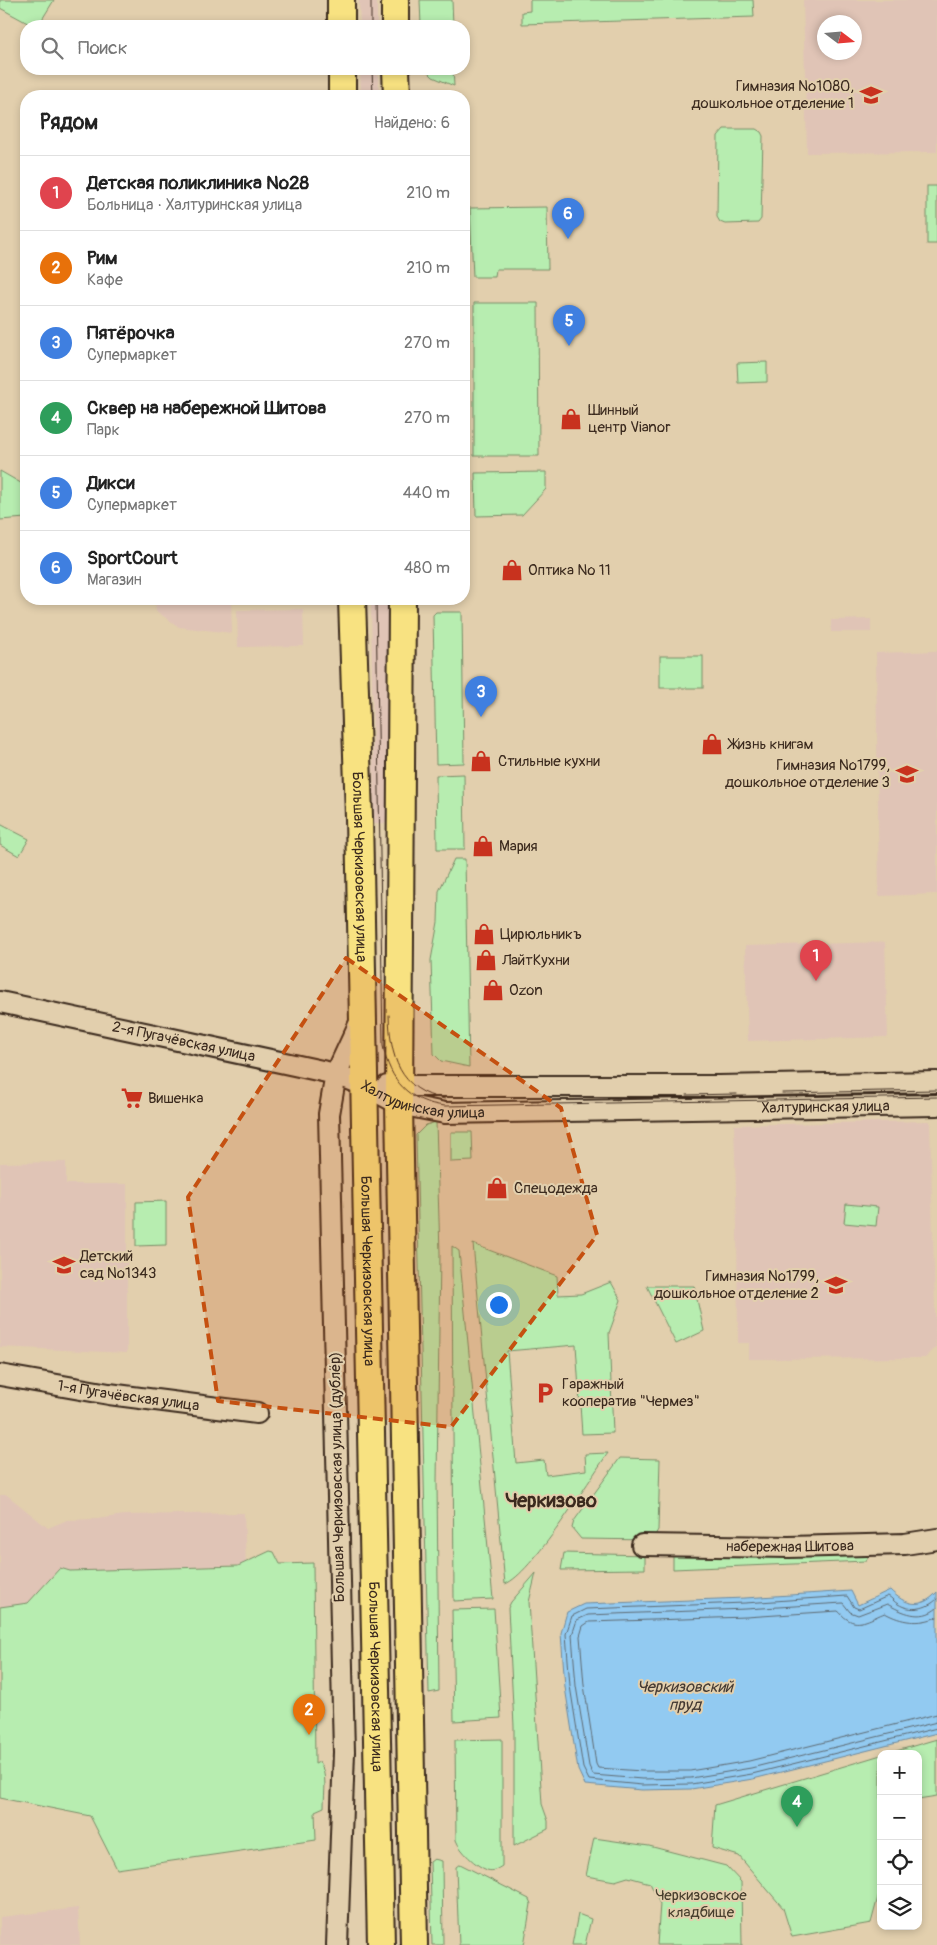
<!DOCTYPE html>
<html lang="ru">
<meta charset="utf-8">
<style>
:root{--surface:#fff;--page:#f6f6f6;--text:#222;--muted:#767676;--line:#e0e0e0;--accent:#1a73e8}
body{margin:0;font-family:Pangolin,sans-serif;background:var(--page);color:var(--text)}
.controls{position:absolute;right:15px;bottom:15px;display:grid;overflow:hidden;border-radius:10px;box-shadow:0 2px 8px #0003}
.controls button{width:45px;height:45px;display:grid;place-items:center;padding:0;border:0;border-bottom:1px solid var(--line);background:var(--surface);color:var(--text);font:25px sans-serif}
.compass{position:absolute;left:817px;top:15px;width:45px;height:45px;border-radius:50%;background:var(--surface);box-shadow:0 2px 8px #0003;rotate:106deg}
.you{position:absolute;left:498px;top:1304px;width:18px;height:18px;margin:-12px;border:4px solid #fff;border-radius:50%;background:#1a73e8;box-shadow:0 0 0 8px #1a73e833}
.badge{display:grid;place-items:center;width:32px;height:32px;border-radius:50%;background:var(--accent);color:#fff;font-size:16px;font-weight:700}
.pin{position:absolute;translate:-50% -41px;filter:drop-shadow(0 1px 2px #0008)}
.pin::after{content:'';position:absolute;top:26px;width:18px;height:15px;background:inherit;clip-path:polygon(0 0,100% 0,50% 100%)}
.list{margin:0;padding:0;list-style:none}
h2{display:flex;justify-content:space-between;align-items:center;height:65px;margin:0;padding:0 20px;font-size:21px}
h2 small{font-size:16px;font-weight:400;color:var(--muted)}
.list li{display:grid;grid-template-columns:32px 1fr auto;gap:15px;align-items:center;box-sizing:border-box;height:75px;padding:0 20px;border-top:1px solid var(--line)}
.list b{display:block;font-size:19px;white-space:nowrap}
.list p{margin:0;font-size:16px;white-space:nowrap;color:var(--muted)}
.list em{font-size:16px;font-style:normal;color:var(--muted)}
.icon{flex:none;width:28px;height:28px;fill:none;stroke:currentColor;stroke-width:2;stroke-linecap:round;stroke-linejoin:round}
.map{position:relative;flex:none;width:937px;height:1945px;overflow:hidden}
.search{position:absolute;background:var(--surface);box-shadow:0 2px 8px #0003;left:20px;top:20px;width:450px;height:55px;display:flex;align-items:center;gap:12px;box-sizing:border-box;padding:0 18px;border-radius:20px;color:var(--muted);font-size:19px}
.panel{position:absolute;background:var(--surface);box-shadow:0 2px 8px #0003;left:20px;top:90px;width:450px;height:515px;border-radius:20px}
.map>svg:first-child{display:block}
.built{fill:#e0c4b6;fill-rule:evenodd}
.green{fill:#b7edb0;stroke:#798c67}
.water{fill:#92caf1;stroke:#6f8a9d}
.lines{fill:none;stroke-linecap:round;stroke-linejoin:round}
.shore{stroke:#5e6a72;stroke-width:1}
.minor-casing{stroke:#3b2a1e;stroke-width:24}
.major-casing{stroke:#3b2a1e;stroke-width:30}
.minor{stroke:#e2cfad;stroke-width:20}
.major{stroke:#f8e281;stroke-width:26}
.tram{stroke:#3b2a1e;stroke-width:1}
.marked{fill:#c55010;fill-opacity:0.2;stroke:#c55010;stroke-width:4;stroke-dasharray:10 6;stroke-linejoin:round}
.labels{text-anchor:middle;stroke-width:4;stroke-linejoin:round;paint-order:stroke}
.poi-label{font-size:15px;fill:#3b2a1e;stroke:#e2cfad;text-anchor:start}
.street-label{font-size:15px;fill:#3b2a1e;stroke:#e2cfad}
.park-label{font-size:15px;fill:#473e2d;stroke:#e2cfad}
.water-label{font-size:16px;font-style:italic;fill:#443a33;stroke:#e2cfad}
.district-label{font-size:20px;font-weight:bold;fill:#3b2a1e;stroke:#e2cfad}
</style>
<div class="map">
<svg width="937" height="1945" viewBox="0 0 937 1945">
<rect width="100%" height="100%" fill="#e2cfad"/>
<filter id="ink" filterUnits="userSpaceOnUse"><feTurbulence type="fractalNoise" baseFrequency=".02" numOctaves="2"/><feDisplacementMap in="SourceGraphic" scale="10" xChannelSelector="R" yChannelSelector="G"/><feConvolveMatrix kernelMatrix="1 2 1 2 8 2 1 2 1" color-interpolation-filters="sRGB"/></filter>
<g filter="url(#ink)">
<g class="built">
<path d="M 359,0 L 377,0 L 377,26 L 360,26 Z"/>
<path d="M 803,0 L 937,0 L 937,152 L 807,153 ZM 824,22 L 854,22 L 854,52 L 824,52 Z"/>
<path d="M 360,69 L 378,69 L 379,96 L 361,96 Z"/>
<path d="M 155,599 L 231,599 L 232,633 L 179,627 L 156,611 Z"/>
<path d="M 371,599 L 390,599 L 391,823 L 374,824 Z"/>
<path d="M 303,609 L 304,646 L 238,647 L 237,610 Z"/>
<path d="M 871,619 L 871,632 L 831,632 L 831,620 Z"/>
<path d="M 937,651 L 937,894 L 879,896 L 876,653 Z"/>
<path d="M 885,942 L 888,1037 L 748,1041 L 745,946 Z"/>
<path d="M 930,1121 L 936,1347 L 925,1358 L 749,1359 L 749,1343 L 738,1343 L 737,1226 L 734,1125 Z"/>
<path d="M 66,1162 L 66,1184 L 127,1184 L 127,1353 L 0,1347 L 0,1163 Z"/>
<path d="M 0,1495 L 7,1495 L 48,1528 L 67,1520 L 97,1519 L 124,1515 L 244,1513 L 246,1565 L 70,1571 L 60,1568 L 0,1634 Z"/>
<path d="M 78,1908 L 80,1945 L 0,1945 L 0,1917 Z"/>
</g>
<g class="green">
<path d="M 0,0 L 54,0 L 38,26 L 33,26 L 0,8 Z"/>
<path d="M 420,0 L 452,0 L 453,26 L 421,26 Z"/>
<path d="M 530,0 L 753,0 L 754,17 L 522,24 L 522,12 L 530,11 Z"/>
<path d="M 425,69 L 453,69 L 454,86 L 433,77 Z"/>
<path d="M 724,129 L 756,129 L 761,132 L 763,136 L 761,219 L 758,223 L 725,224 L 720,222 L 717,217 L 718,136 Z"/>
<rect x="927" y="186" width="10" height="58"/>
<path d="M 547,207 L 548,269 L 496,269 L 495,277 L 473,277 L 470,208 Z"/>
<path d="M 474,303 L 538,303 L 539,456 L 474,456 Z"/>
<path d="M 767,362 L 767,382 L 738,383 L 737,363 Z"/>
<path d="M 0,471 L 26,486 L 26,518 L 0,520 Z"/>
<path d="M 546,472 L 546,489 L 522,515 L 476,516 L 475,473 Z"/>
<path d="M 436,612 L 462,612 L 464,763 L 436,764 L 433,615 Z"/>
<rect x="660" y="656" width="43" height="32"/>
<path d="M 464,774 L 465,849 L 437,849 L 436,775 Z"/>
<path d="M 0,824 L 29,839 L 19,856 L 0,845 Z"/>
<path d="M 454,859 L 465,859 L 469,1067 L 441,1061 L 434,1054 L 431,960 L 438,922 L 439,891 Z"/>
<path d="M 436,1122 L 440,1253 L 437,1481 L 439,1691 L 429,1693 L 416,1135 L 426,1125 Z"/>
<path d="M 451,1132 L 472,1132 L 473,1161 L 451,1162 Z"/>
<path d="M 166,1201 L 166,1245 L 136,1246 L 136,1202 Z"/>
<path d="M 846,1204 L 878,1207 L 876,1226 L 844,1223 Z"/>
<path d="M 473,1244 L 557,1276 L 558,1295 L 581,1294 L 611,1282 L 621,1300 L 609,1333 L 613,1433 L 582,1434 L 576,1345 L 507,1351 L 516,1463 L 544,1460 L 546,1475 L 586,1470 L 585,1454 L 608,1453 C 589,1480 531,1575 505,1584 Z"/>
<path d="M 452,1246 L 459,1251 L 493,1599 L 454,1601 Z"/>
<path d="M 647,1286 L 694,1286 L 704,1331 L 676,1344 Z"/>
<path d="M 620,1458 L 660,1459 L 658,1530 L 652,1540 L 581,1539 L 572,1528 L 574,1521 Z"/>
<path d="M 270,1551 L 274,1552 L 280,1564 L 313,1563 L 315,1764 L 319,1762 C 328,1773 324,1792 324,1807 L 315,1811 L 316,1840 L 117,1869 L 90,1816 L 0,1798 L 0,1607 L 28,1603 L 60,1568 L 70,1571 L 238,1566 Z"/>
<path d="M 871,1552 L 866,1561 L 673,1569 L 673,1555 Z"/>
<path d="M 564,1553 L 645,1555 L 645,1569 L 561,1570 Z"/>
<path d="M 536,1573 L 529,1602 L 542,1804 L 548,1821 L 548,1829 L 514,1846 L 514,1726 L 508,1608 L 511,1602 Z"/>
<path d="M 494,1609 L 501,1718 L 454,1721 L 452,1610 Z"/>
<path d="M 502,1739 L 502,1866 C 497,1869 493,1872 487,1870 C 476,1866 460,1851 456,1840 L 455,1740 Z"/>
<path d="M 937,1739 L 937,1796 L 918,1799 L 918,1754 L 886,1754 Z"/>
<path d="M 881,1755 L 881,1886 L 871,1923 L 792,1937 L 783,1908 L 739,1856 L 712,1848 L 715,1805 Z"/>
<path d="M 594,1838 L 649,1846 L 726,1866 L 741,1882 L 742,1945 L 657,1945 L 660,1904 L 650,1883 L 628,1877 L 615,1881 L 586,1876 Z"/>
<path d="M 434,1859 L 442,1861 L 443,1945 L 432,1945 L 430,1862 Z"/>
<path d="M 460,1864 L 529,1899 L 531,1904 L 524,1945 L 459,1945 L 456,1867 Z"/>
<path d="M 578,1914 L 591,1919 L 585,1945 L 572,1945 Z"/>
</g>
<path class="water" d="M 890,1590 C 905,1605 921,1610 937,1592 L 937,1733 L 753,1779 L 691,1789 L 642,1790 L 585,1785 L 578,1770 L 565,1687 L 561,1633 L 567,1612 L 584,1604 L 745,1598 L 851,1591 L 858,1605 Z"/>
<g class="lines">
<g class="shore">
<path d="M 937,1599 C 927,1609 911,1612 898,1604 C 894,1602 892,1598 888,1596 L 859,1609 L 854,1607 L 847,1596 L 745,1603 L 586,1609 L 572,1616 L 566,1634 L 570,1686 L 583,1768 L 589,1780 L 642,1785 L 691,1784 L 752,1774 L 937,1728"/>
<path d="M 937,1608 C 921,1622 902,1612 887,1604 L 858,1615 L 850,1612 L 843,1603 L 746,1609 L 588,1615 L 577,1620 L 572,1635 L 576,1686 L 589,1766 L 593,1775 L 642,1779 L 691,1778 L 751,1768 L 937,1722"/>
<path d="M 937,1617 C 919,1625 901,1622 885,1613 C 873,1617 859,1628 847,1619 C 843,1617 841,1613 838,1611 L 746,1617 L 589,1622 L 583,1626 L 580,1636 L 584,1685 L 596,1764 L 598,1768 L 642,1771 L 690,1771 L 749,1761 L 937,1714"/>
</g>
<g class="minor-casing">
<g id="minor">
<path id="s1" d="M 0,1002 L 336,1074 L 364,1085 L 399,1104 L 445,1113 L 937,1105"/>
<path d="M 387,1086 L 719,1086 L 937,1082"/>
<path id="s2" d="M 0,1375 L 109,1394 L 257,1413"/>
<path id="s3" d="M 642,1545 L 789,1547 L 905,1544 L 937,1539"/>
<path d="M 337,1945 L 344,1752 L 329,1114 L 336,1074 L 362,1018"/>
</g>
</g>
<g class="major-casing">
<g id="major">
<path d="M 341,0 L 341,26"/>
<path d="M 395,0 L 395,26"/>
<path d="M 342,69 L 342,96"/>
<path d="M 396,69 L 397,96"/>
<path id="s4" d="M 352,599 L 359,817 L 381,1945"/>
<path d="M 402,599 L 399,1104 L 414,1945"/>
</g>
</g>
<use href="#minor" class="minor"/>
<use href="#major" class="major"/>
<g class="tram">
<path d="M 371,0 L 371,26"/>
<path d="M 372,69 L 373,96"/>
<path d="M 376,599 L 383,1046 C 390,1081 409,1102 445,1106 L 937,1097"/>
<path d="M 389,1015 C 390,1056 399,1091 445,1099"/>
<path d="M 782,1093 L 937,1090"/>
<path d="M 687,1095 L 737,1094"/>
</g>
</g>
</g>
<path class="marked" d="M 346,958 L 561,1108 L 597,1235 L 451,1427 L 218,1401 L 188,1197 Z"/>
<defs>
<g id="school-bare" transform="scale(1.725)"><path d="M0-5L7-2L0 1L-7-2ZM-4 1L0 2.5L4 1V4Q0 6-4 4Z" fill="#c8321e" stroke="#e2cfad" stroke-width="2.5" paint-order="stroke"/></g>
<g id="shop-bare" transform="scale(1.725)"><path d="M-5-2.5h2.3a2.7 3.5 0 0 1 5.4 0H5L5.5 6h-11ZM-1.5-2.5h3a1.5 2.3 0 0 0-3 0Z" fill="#c8321e" stroke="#e2cfad" stroke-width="2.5" paint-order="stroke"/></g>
<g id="supermarket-bare" transform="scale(1.725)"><path d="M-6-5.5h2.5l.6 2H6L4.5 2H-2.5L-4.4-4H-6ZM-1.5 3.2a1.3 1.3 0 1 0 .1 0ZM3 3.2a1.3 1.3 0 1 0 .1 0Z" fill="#c8321e" stroke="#e2cfad" stroke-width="2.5" paint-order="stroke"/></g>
<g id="parking-bare" transform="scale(1.725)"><path d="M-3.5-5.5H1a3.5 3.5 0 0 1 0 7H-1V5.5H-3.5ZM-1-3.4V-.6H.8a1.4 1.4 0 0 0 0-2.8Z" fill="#c8321e" stroke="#e2cfad" stroke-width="2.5" paint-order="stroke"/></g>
</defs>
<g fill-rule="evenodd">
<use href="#school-bare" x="871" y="95"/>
<use href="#shop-bare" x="571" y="419"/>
<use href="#shop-bare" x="512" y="570"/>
<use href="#shop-bare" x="712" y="744"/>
<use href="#shop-bare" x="481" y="761"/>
<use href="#school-bare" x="907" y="774"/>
<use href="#shop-bare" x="483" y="846"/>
<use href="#shop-bare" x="484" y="934"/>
<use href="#shop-bare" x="486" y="960"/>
<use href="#shop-bare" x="493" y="990"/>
<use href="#supermarket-bare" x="132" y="1098"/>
<use href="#shop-bare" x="497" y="1188"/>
<use href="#school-bare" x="64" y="1265"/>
<use href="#school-bare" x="836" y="1285"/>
<use href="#parking-bare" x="545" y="1393"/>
</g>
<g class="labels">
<g class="poi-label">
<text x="854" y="91" text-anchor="end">Гимназия №1080,<tspan x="854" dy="17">дошкольное отделение 1</tspan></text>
<text x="588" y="415">Шинный<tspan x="588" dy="17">центр Vianor</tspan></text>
<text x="528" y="575">Оптика № 11</text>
<text x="729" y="749">Жизнь книгам</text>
<text x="498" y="766">Стильные кухни</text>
<text x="890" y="770" text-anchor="end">Гимназия №1799,<tspan x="890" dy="17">дошкольное отделение 3</tspan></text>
<text x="499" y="851">Мария</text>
<text x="500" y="939">Цирюльникъ</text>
<text x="502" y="965">ЛайтКухни</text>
<text x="509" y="995">Ozon</text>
<text x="148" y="1103">Вишенка</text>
<text x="514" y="1193">Спецодежда</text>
<text x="80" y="1261">Детский<tspan x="80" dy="17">сад №1343</tspan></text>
<text x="819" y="1281" text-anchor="end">Гимназия №1799,<tspan x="819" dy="17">дошкольное отделение 2</tspan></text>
<text x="562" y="1389">Гаражный<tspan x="562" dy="17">кооператив "Чермез"</tspan></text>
</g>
<g class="street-label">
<text dy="5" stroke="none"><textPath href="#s4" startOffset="268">Большая Черкизовская улица</textPath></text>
<text dy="5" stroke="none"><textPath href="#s1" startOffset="188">2-я Пугачёвская улица</textPath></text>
<text dy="5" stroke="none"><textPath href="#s1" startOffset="436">Халтуринская улица</textPath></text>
<text dy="5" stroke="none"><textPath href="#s1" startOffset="841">Халтуринская улица</textPath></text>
<text dy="5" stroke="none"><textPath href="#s4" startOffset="672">Большая Черкизовская улица</textPath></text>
<text dy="5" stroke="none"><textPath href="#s2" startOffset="130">1-я Пугачёвская улица</textPath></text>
<text transform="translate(337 1477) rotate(-91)" y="5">Большая Черкизовская улица (дублёр)</text>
<text dy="5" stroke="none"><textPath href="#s3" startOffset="148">набережная Шитова</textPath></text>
<text dy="5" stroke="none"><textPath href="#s4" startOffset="1078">Большая Черкизовская улица</textPath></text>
</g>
<g class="park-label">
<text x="701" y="1900">Черкизовское<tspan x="701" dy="17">кладбище</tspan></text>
</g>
<g class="water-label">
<text x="685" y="1692">Черкизовский<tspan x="685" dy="18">пруд</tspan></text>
</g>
<g class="district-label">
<text x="551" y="1507">Черкизово</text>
</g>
</g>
</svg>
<div class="controls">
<button>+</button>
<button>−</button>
<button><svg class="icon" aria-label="locate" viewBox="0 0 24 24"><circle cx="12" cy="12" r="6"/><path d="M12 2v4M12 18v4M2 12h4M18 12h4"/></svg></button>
<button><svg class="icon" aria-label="layers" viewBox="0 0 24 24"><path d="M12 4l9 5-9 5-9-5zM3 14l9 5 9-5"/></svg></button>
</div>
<svg class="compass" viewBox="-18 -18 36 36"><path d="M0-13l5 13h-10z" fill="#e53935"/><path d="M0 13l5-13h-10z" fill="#767676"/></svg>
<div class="you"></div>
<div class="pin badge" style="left:816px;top:981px;background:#e0444e">1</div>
<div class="pin badge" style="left:309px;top:1735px;background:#e8710a">2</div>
<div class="pin badge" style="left:481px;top:717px;background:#3f7fe0">3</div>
<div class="pin badge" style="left:797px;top:1827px;background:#2e9e5b">4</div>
<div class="pin badge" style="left:569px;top:346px;background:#3f7fe0">5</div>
<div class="pin badge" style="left:568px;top:239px;background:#3f7fe0">6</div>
<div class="search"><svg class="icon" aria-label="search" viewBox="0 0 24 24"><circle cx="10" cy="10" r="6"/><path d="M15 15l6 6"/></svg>Поиск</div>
<section class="panel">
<h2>Рядом<small>Найдено: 6</small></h2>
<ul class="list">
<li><span class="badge" style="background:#e0444e">1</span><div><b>Детская поликлиника №28</b><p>Больница · Халтуринская улица</p></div><em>210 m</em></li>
<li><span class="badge" style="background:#e8710a">2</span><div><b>Рим</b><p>Кафе</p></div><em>210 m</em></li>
<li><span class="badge" style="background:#3f7fe0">3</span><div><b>Пятёрочка</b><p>Супермаркет</p></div><em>270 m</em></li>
<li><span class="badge" style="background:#2e9e5b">4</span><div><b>Сквер на набережной Шитова</b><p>Парк</p></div><em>270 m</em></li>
<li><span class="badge" style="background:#3f7fe0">5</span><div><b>Дикси</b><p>Супермаркет</p></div><em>440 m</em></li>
<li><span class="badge" style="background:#3f7fe0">6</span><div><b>SportCourt</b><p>Магазин</p></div><em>480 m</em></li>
</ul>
</section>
</div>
